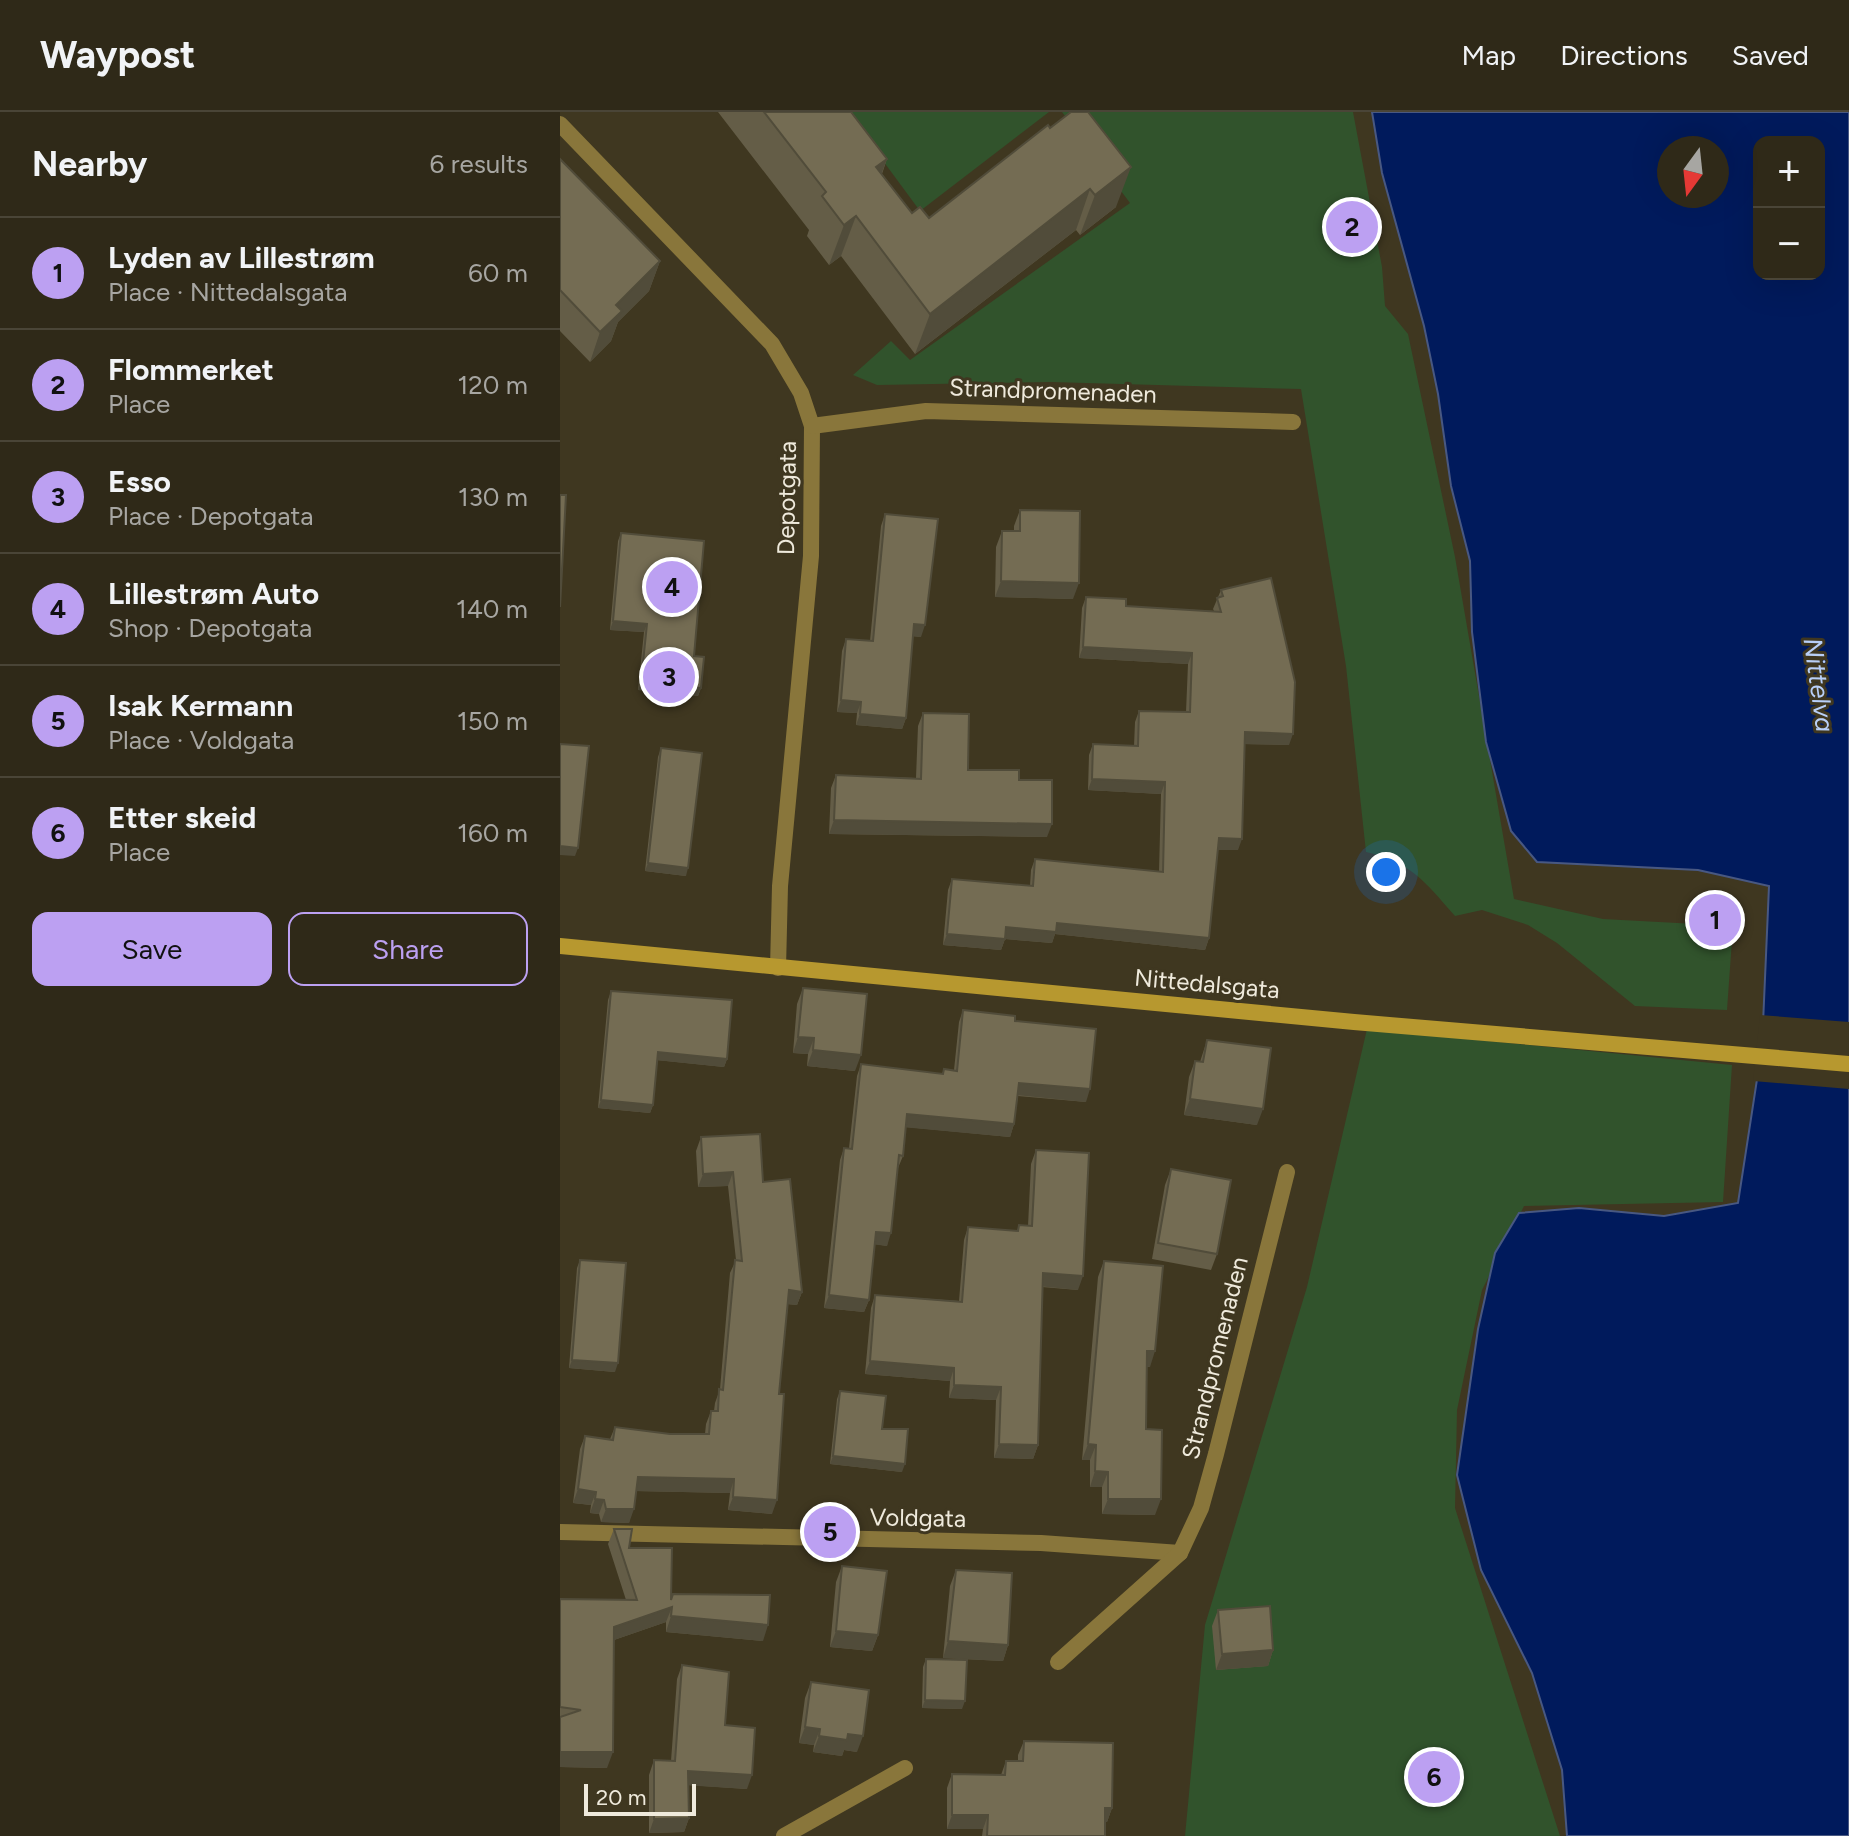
<!DOCTYPE html>
<meta charset="utf-8">
<style>
:root{--surface:#2f2918;--page:#3b3525;--text:#f1f3f6;--muted:#a7a6a2;--line:#4a4537;--accent:#bca0f2}
body{margin:0;font-family:Figtree,sans-serif;background:var(--page);color:var(--text)}
.controls{position:absolute;right:24px;top:24px;display:grid;overflow:hidden;border-radius:16px;box-shadow:0 8px 32px #0002}
.controls button{width:72px;height:72px;display:grid;place-items:center;padding:0;border:0;border-bottom:2px solid var(--line);background:var(--surface);color:var(--text);font:40px sans-serif}
.compass{position:absolute;left:1097px;top:24px;width:72px;height:72px;border-radius:50%;background:var(--surface);box-shadow:0 8px 32px #0002;rotate:195deg}
.scale{position:absolute;left:24px;bottom:20px;width:112px;box-sizing:border-box;padding-left:8px;border:4px solid #efeadc;border-top:0;font-size:22px;line-height:28px;white-space:nowrap;color:#efeadc;-webkit-text-stroke:6px #3f3720;paint-order:stroke}
.you{position:absolute;left:826px;top:760px;width:28px;height:28px;margin:-20px;border:6px solid #fff;border-radius:50%;background:#1a73e8;box-shadow:0 0 0 12px #1a73e833}
.badge{display:grid;place-items:center;width:52px;height:52px;border-radius:50%;background:var(--accent);color:#111;font-size:26px;font-weight:700}
.pin{position:absolute;translate:-50% -50%;border:4px solid #fff;box-shadow:0 2px 8px #0006}
.list{margin:0;padding:0;list-style:none}
h2{display:flex;justify-content:space-between;align-items:center;height:104px;margin:0;padding:0 32px;font-size:34px}
h2 small{font-size:26px;font-weight:400;color:var(--muted)}
.list li{display:grid;grid-template-columns:52px 1fr auto;gap:24px;align-items:center;box-sizing:border-box;height:112px;padding:0 32px;border-top:2px solid var(--line)}
.list b{display:block;font-size:30px;white-space:nowrap}
.list p{margin:0;font-size:26px;white-space:nowrap;color:var(--muted)}
.list em{font-size:26px;font-style:normal;color:var(--muted)}
.actions{display:flex;gap:16px;padding:24px 32px}
.actions a{flex:1;padding:18px 0;border:2px solid var(--accent);border-radius:16px;text-align:center;font-size:28px;color:var(--accent)}
.actions .main{background:var(--accent);color:#111}
.map{position:relative;flex:none;width:1289px;height:1724px;overflow:hidden}
header{display:flex;align-items:center;gap:48px;box-sizing:border-box;height:112px;padding:0 40px;background:var(--surface);border-bottom:2px solid var(--line)}
header strong{font-size:38px}
nav{display:flex;gap:44px;margin-inline-start:auto;font-size:28px}
main{display:flex}
aside{flex:1;background:var(--surface)}
.map>svg:first-child{display:block}
.green{fill:#31532c}
.water{fill:#001a5c;stroke:#485882;stroke-width:2;fill-rule:evenodd}
.pier{fill:#3f3720}
.lines{fill:none;stroke-linecap:round;stroke-linejoin:round}
.street{stroke:#89763b;stroke-width:16}
.secondary{stroke:#b7982f;stroke-width:16}
.wall{fill:#645d47}
.shaded-wall{fill:#514c3a}
.building{fill:#746c53;stroke:#514c3a;stroke-width:2}
.labels{text-anchor:middle;stroke-width:6;stroke-linejoin:round;paint-order:stroke}
.street-label{font-size:24px;fill:#efeadc;stroke:#3f3720}
.water-label{font-size:26px;font-style:italic;fill:#b8cff7;stroke:#3f3720}
</style>
<header>
<strong>Waypost</strong>
<nav><a>Map</a><a>Directions</a><a>Saved</a></nav>
</header>
<main>
<aside>
<h2>Nearby<small>6 results</small></h2>
<ul class="list">
<li><span class="badge">1</span><div><b>Lyden av Lillestrøm</b><p>Place · Nittedalsgata</p></div><em>60 m</em></li>
<li><span class="badge">2</span><div><b>Flommerket</b><p>Place</p></div><em>120 m</em></li>
<li><span class="badge">3</span><div><b>Esso</b><p>Place · Depotgata</p></div><em>130 m</em></li>
<li><span class="badge">4</span><div><b>Lillestrøm Auto</b><p>Shop · Depotgata</p></div><em>140 m</em></li>
<li><span class="badge">5</span><div><b>Isak Kermann</b><p>Place · Voldgata</p></div><em>150 m</em></li>
<li><span class="badge">6</span><div><b>Etter skeid</b><p>Place</p></div><em>160 m</em></li>
</ul>
<div class="actions"><a class="main">Save</a><a>Share</a></div>
</aside>
<div class="map">
<svg width="1289" height="1724" viewBox="0 0 1289 1724">
<rect width="100%" height="100%" fill="#3f3720"/>
<g class="green">
<path d="M 287,0 L 489,0 L 360,99 Z"/>
<path d="M 502,0 L 793,0 L 822,155 L 825,194 L 848,222 L 895,445 L 954,787 L 1043,807 L 1173,814 L 1167,898 L 1075,894 L 997,831 L 968,813 L 922,798 L 895,804 C 865,770 851,750 806,740 L 786,554 L 741,277 L 491,270 L 317,273 L 293,263 L 331,229 L 350,248 L 570,91 Z"/>
<path d="M 807,917 L 1172,953 L 1163,1090 L 964,1094 L 922,1178 L 897,1298 L 895,1396 L 1000,1724 L 625,1724 L 645,1513 L 747,1175 Z"/>
</g>
<path class="water" d="M 812,0 L 1289,0 L 1289,1724 L 1007,1724 L 1002,1658 L 972,1561 L 921,1458 L 897,1363 L 918,1217 L 935,1141 L 959,1101 L 1019,1096 L 1104,1104 L 1178,1091 L 1202,935 L 1209,774 L 1138,758 L 977,750 L 951,719 L 926,630 L 912,520 L 910,449 L 891,374 L 878,282 L 864,214 L 822,61 ZM 1199,30 L 1259,30 L 1259,162 L 1199,162 ZM 1109,36 L 1157,36 L 1157,84 L 1109,84 Z"/>
<path class="pier" d="M 1200,903 L 1289,910 L 1289,977 L 1193,969 Z"/>
<g class="lines">
<g class="street">
<path d="M 0,12 L 212,232 L 241,281 L 252,314 L 251,444 L 220,774 L 218,856"/>
<path d="M 252,314 L 366,299 L 733,310"/>
<path d="M 0,1420 L 481,1431 L 620,1441"/>
<path d="M 498,1550 L 620,1441 L 641,1396 L 656,1342 L 727,1060"/>
<path d="M 224,1724 L 345,1656"/>
</g>
<path class="secondary" d="M 0,834 L 794,910 L 1289,952"/>
</g>
<g class="wall">
<path d="M 158,0 L 291,0 L 327,47 L 322,62 L 352,101 L 369,106 L 488,13 L 556,95 L 520,123 L 516,118 L 355,242 L 281,144 L 269,153 L 247,124 L 249,118 Z"/>
<path d="M 0,47 L 100,149 L 89,179 L 58,210 L 51,229 L 30,250 L 0,219 Z"/>
<path d="M 460,398 L 513,487 L 435,485 L 436,435 L 442,419 L 454,419 L 454,414 Z"/>
<path d="M 325,402 L 361,525 L 353,524 L 346,606 L 342,617 L 296,613 L 297,601 L 277,600 L 282,539 L 286,527 L 310,529 L 321,414 Z"/>
<path d="M 61,421 L 134,544 L 141,576 L 138,584 L 78,578 L 84,520 L 50,518 L 58,429 Z"/>
<path d="M 661,478 L 729,633 L 684,632 L 678,738 L 658,738 L 649,826 L 645,838 L 495,822 L 492,831 L 445,827 L 441,838 L 383,833 L 388,778 L 392,767 L 470,774 L 471,758 L 475,747 L 599,760 L 601,682 L 528,678 L 529,643 L 533,632 L 574,634 L 575,610 L 579,599 L 626,600 L 628,552 L 519,546 L 522,496 L 526,485 L 566,494 L 654,499 L 653,497 Z"/>
<path d="M 363,601 L 408,658 L 459,668 L 487,725 L 269,722 L 271,676 L 276,663 L 356,666 L 358,614 Z"/>
<path d="M 101,636 L 126,764 L 85,759 L 98,645 Z"/>
<path d="M 243,876 L 295,959 L 247,954 L 248,942 L 233,941 L 237,892 Z"/>
<path d="M 51,879 L 167,947 L 164,955 L 97,948 L 93,993 L 90,1001 L 38,996 L 48,888 Z"/>
<path d="M 403,898 L 455,909 L 526,990 L 458,984 L 454,1012 L 450,1025 L 346,1015 L 343,1044 L 338,1056 L 327,1134 L 315,1132 L 309,1188 L 304,1200 L 264,1196 L 280,1048 L 284,1036 L 289,1036 L 297,964 L 301,952 L 382,962 L 384,957 L 394,958 L 399,910 Z"/>
<path d="M 647,928 L 697,1013 L 624,1003 L 629,965 L 635,949 L 640,950 Z"/>
<path d="M 141,1025 L 203,1070 L 242,1180 L 237,1193 L 228,1192 L 219,1282 L 212,1402 L 168,1398 L 170,1381 L 76,1379 L 69,1411 L 41,1410 L 39,1402 L 30,1401 L 31,1393 L 13,1391 L 20,1337 L 25,1324 L 50,1327 L 55,1315 L 110,1322 L 145,1322 L 146,1312 L 151,1299 L 154,1299 L 155,1291 L 160,1277 L 170,1161 L 176,1148 L 168,1074 L 138,1075 L 136,1039 Z"/>
<path d="M 476,1038 L 518,1178 L 482,1175 L 478,1333 L 473,1347 L 434,1346 L 436,1288 L 389,1286 L 390,1269 L 305,1262 L 311,1196 L 315,1183 L 399,1189 L 404,1128 L 408,1115 L 457,1119 L 459,1113 L 468,1114 L 471,1052 Z"/>
<path d="M 611,1057 L 657,1142 L 651,1158 L 592,1147 L 605,1073 Z"/>
<path d="M 20,1148 L 55,1260 L 9,1256 L 17,1156 Z"/>
<path d="M 544,1149 L 590,1255 L 587,1255 L 586,1317 L 595,1403 L 542,1402 L 542,1375 L 530,1375 L 530,1348 L 522,1348 L 538,1165 Z"/>
<path d="M 280,1279 L 322,1317 L 342,1360 L 270,1352 L 277,1287 Z"/>
<path d="M 54,1417 L 111,1487 L 203,1529 L 106,1520 L 106,1510 L 54,1528 L 47,1656 L 0,1655 L 0,1487 L 66,1488 L 48,1432 Z"/>
<path d="M 282,1454 L 318,1523 L 312,1539 L 270,1535 L 276,1470 Z"/>
<path d="M 396,1458 L 448,1533 L 443,1549 L 383,1546 L 390,1474 Z"/>
<path d="M 658,1498 L 713,1538 L 708,1554 L 656,1558 L 652,1514 Z"/>
<path d="M 366,1547 L 402,1597 L 362,1596 L 363,1555 Z"/>
<path d="M 122,1553 L 165,1613 L 187,1677 L 128,1673 L 129,1706 L 124,1720 L 89,1721 L 89,1663 L 94,1648 L 111,1649 L 117,1567 Z"/>
<path d="M 251,1570 L 297,1640 L 284,1638 L 282,1644 L 253,1640 L 254,1633 L 239,1631 L 245,1586 Z"/>
<path d="M 464,1629 L 552,1696 L 547,1710 L 545,1710 L 545,1724 L 422,1724 L 423,1717 L 387,1717 L 387,1676 L 392,1662 L 441,1663 L 446,1649 L 458,1649 L 458,1643 Z"/>
</g>
<g class="shaded-wall">
<path d="M 327,47 L 312,87 L 316,55 Z"/>
<path d="M 571,55 L 556,95 L 520,123 L 535,83 Z"/>
<path d="M 530,77 L 516,118 L 355,242 L 370,202 Z"/>
<path d="M 296,104 L 281,144 L 269,153 L 284,113 Z"/>
<path d="M 100,149 L 89,179 L 58,210 L 51,229 L 30,250 L 40,220 L 56,193 Z"/>
<path d="M 441,469 L 519,471 L 513,487 L 435,485 Z"/>
<path d="M 53,509 L 87,512 L 84,520 L 50,518 Z"/>
<path d="M 354,512 L 365,513 L 361,525 L 349,524 Z"/>
<path d="M 523,535 L 632,541 L 628,552 L 519,546 Z"/>
<path d="M 81,570 L 141,576 L 138,584 L 78,578 Z"/>
<path d="M 281,588 L 301,590 L 297,601 L 277,600 Z"/>
<path d="M 300,602 L 346,606 L 342,617 L 296,613 Z"/>
<path d="M 685,620 L 733,622 L 729,633 L 680,632 Z"/>
<path d="M 532,667 L 605,670 L 601,682 L 528,678 Z"/>
<path d="M 274,708 L 492,712 L 487,725 L 269,722 Z"/>
<path d="M 659,726 L 682,727 L 678,738 L 655,738 Z"/>
<path d="M 0,734 L 18,736 L 15,744 L 0,743 Z"/>
<path d="M 88,751 L 128,756 L 126,764 L 85,759 Z"/>
<path d="M 497,811 L 649,826 L 645,838 L 495,822 L 492,831 L 445,827 L 441,838 L 383,833 L 387,822 Z"/>
<path d="M 238,925 L 254,926 L 248,942 L 233,941 Z"/>
<path d="M 253,938 L 301,943 L 295,959 L 247,954 Z"/>
<path d="M 98,940 L 167,947 L 164,955 L 95,948 Z"/>
<path d="M 459,971 L 530,977 L 526,990 L 455,983 Z"/>
<path d="M 630,987 L 703,997 L 697,1013 L 624,1003 Z"/>
<path d="M 41,988 L 93,993 L 90,1001 L 38,996 Z"/>
<path d="M 347,1002 L 454,1012 L 450,1025 L 342,1015 Z"/>
<path d="M 173,1060 L 168,1074 L 138,1075 L 143,1062 Z"/>
<path d="M 316,1120 L 331,1121 L 327,1134 L 311,1132 Z"/>
<path d="M 483,1161 L 523,1164 L 518,1178 L 478,1174 Z"/>
<path d="M 229,1178 L 242,1180 L 237,1193 L 224,1192 Z"/>
<path d="M 269,1183 L 309,1188 L 304,1200 L 264,1196 Z"/>
<path d="M 587,1239 L 595,1239 L 590,1255 L 582,1254 Z"/>
<path d="M 12,1248 L 58,1251 L 55,1260 L 9,1256 Z"/>
<path d="M 310,1249 L 394,1256 L 390,1269 L 305,1262 Z"/>
<path d="M 394,1273 L 441,1275 L 436,1288 L 389,1286 Z"/>
<path d="M 439,1332 L 478,1333 L 473,1347 L 434,1346 Z"/>
<path d="M 528,1332 L 536,1333 L 530,1348 L 522,1348 Z"/>
<path d="M 273,1344 L 345,1352 L 342,1360 L 270,1352 Z"/>
<path d="M 535,1359 L 548,1360 L 542,1375 L 530,1375 Z"/>
<path d="M 78,1365 L 174,1367 L 170,1381 L 73,1379 Z"/>
<path d="M 18,1377 L 36,1380 L 31,1393 L 13,1391 Z"/>
<path d="M 173,1385 L 217,1388 L 212,1402 L 168,1398 Z"/>
<path d="M 35,1387 L 44,1388 L 39,1402 L 30,1401 Z"/>
<path d="M 548,1387 L 601,1387 L 595,1403 L 542,1402 Z"/>
<path d="M 46,1397 L 74,1397 L 69,1411 L 41,1410 Z"/>
<path d="M 112,1495 L 106,1510 L 48,1530 L 54,1515 Z"/>
<path d="M 111,1504 L 208,1513 L 203,1529 L 106,1520 Z"/>
<path d="M 276,1519 L 318,1523 L 312,1539 L 270,1535 Z"/>
<path d="M 388,1529 L 448,1533 L 443,1549 L 383,1546 Z"/>
<path d="M 713,1538 L 708,1554 L 656,1558 L 662,1542 Z"/>
<path d="M 365,1588 L 405,1589 L 402,1597 L 362,1596 Z"/>
<path d="M 245,1615 L 260,1617 L 254,1633 L 239,1631 Z"/>
<path d="M 288,1622 L 303,1624 L 297,1640 L 284,1638 L 282,1644 L 253,1640 L 259,1624 Z"/>
<path d="M 0,1640 L 53,1640 L 47,1656 L 0,1655 Z"/>
<path d="M 128,1659 L 192,1663 L 187,1677 L 123,1673 Z"/>
<path d="M 545,1696 L 552,1696 L 547,1710 L 540,1710 Z"/>
<path d="M 392,1703 L 428,1703 L 423,1717 L 387,1717 Z"/>
<path d="M 129,1706 L 124,1720 L 89,1721 L 94,1707 Z"/>
</g>
<g class="building">
<path d="M 204,0 L 291,0 L 327,47 L 316,55 L 352,101 L 360,95 L 369,106 L 488,13 L 490,16 L 511,0 L 528,0 L 571,55 L 535,83 L 530,77 L 370,202 L 296,104 L 284,113 L 262,84 L 266,80 Z"/>
<path d="M 0,47 L 100,149 L 56,193 L 62,199 L 40,220 L 0,178 Z"/>
<path d="M 0,383 L 6,383 L 0,495 Z"/>
<path d="M 460,398 L 520,399 L 519,471 L 441,469 L 442,419 L 460,419 Z"/>
<path d="M 325,402 L 378,407 L 365,513 L 354,512 L 346,606 L 300,602 L 301,590 L 281,588 L 286,527 L 313,529 Z"/>
<path d="M 61,421 L 144,429 L 134,544 L 144,545 L 141,576 L 81,570 L 87,512 L 53,509 Z"/>
<path d="M 711,466 L 735,570 L 733,622 L 685,620 L 682,727 L 659,726 L 649,826 L 497,811 L 496,820 L 446,815 L 445,827 L 387,822 L 392,767 L 473,774 L 475,747 L 603,760 L 605,670 L 532,667 L 533,632 L 578,634 L 579,599 L 630,600 L 632,541 L 523,535 L 526,485 L 566,487 L 566,494 L 661,500 L 657,486 L 663,484 L 661,478 Z"/>
<path d="M 363,601 L 409,602 L 408,658 L 459,658 L 459,668 L 492,668 L 492,712 L 274,708 L 276,663 L 361,667 Z"/>
<path d="M 0,632 L 29,634 L 18,736 L 0,734 Z"/>
<path d="M 101,636 L 142,641 L 128,756 L 88,751 Z"/>
<path d="M 243,876 L 307,882 L 301,943 L 253,938 L 254,926 L 238,925 Z"/>
<path d="M 51,879 L 172,888 L 167,947 L 98,940 L 93,993 L 41,988 Z"/>
<path d="M 403,898 L 455,904 L 455,909 L 536,917 L 530,977 L 459,971 L 454,1012 L 347,1002 L 343,1044 L 339,1043 L 331,1121 L 316,1120 L 309,1188 L 269,1183 L 284,1036 L 292,1037 L 301,952 L 383,962 L 384,957 L 397,959 Z"/>
<path d="M 647,928 L 711,936 L 703,997 L 630,987 L 635,949 L 643,950 Z"/>
<path d="M 200,1022 L 203,1070 L 230,1067 L 242,1180 L 229,1178 L 219,1282 L 224,1282 L 217,1388 L 173,1385 L 174,1367 L 78,1365 L 74,1397 L 46,1397 L 44,1388 L 35,1387 L 36,1380 L 18,1377 L 25,1324 L 53,1328 L 55,1315 L 110,1322 L 149,1322 L 151,1299 L 158,1299 L 159,1277 L 163,1278 L 175,1148 L 182,1149 L 173,1060 L 143,1062 L 141,1025 Z"/>
<path d="M 476,1038 L 529,1041 L 523,1164 L 483,1161 L 478,1333 L 439,1332 L 441,1275 L 394,1273 L 394,1256 L 310,1249 L 315,1183 L 402,1190 L 408,1115 L 458,1119 L 459,1113 L 472,1114 Z"/>
<path d="M 611,1057 L 671,1068 L 657,1142 L 598,1131 Z"/>
<path d="M 20,1148 L 66,1151 L 58,1251 L 12,1248 Z"/>
<path d="M 544,1149 L 603,1154 L 595,1239 L 587,1239 L 586,1317 L 602,1318 L 601,1387 L 548,1387 L 548,1360 L 535,1359 L 536,1333 L 528,1332 Z"/>
<path d="M 280,1279 L 326,1284 L 322,1317 L 348,1317 L 345,1352 L 273,1344 Z"/>
<path d="M 54,1417 L 72,1417 L 69,1436 L 112,1436 L 111,1488 L 113,1482 L 210,1483 L 208,1513 L 111,1504 L 112,1495 L 54,1515 L 53,1640 L 0,1640 L 0,1605 L 21,1598 L 0,1595 L 0,1487 L 77,1488 Z"/>
<path d="M 282,1454 L 327,1459 L 318,1523 L 276,1519 Z"/>
<path d="M 396,1458 L 452,1461 L 448,1533 L 388,1529 Z"/>
<path d="M 710,1494 L 713,1538 L 662,1542 L 658,1498 Z"/>
<path d="M 366,1547 L 407,1548 L 405,1589 L 365,1588 Z"/>
<path d="M 122,1553 L 169,1560 L 165,1613 L 195,1616 L 192,1663 L 128,1659 L 129,1706 L 94,1707 L 94,1648 L 115,1649 Z"/>
<path d="M 251,1570 L 309,1578 L 303,1624 L 288,1622 L 287,1628 L 259,1624 L 260,1617 L 245,1615 Z"/>
<path d="M 464,1629 L 553,1631 L 552,1696 L 545,1696 L 545,1724 L 427,1724 L 428,1703 L 392,1703 L 392,1662 L 445,1663 L 446,1649 L 463,1649 Z"/>
</g>
<g class="labels">
<g class="street-label">
<text transform="translate(493 279) rotate(2)" y="8">Strandpromenaden</text>
<text transform="translate(227 386) rotate(-89)" y="8">Depotgata</text>
<text transform="translate(647 872) rotate(5)" y="8">Nittedalsgata</text>
<text transform="translate(655 1246) rotate(-76)" y="8">Strandpromenaden</text>
<text transform="translate(358 1406) rotate(1)" y="8">Voldgata</text>
</g>
<g class="water-label">
<text transform="translate(1259 573) rotate(82)" y="9">Nittelva</text>
</g>
</g>
</svg>
<div class="controls">
<button>+</button>
<button>−</button>
</div>
<svg class="compass" viewBox="-18 -18 36 36"><path d="M0-13l5 13h-10z" fill="#e53935"/><path d="M0 13l5-13h-10z" fill="#a7a6a2"/></svg>
<div class="scale">20 m</div>
<div class="you"></div>
<div class="pin badge" style="left:1155px;top:808px">1</div>
<div class="pin badge" style="left:792px;top:115px">2</div>
<div class="pin badge" style="left:109px;top:565px">3</div>
<div class="pin badge" style="left:112px;top:475px">4</div>
<div class="pin badge" style="left:270px;top:1420px">5</div>
<div class="pin badge" style="left:874px;top:1665px">6</div>
</div>
</main>
